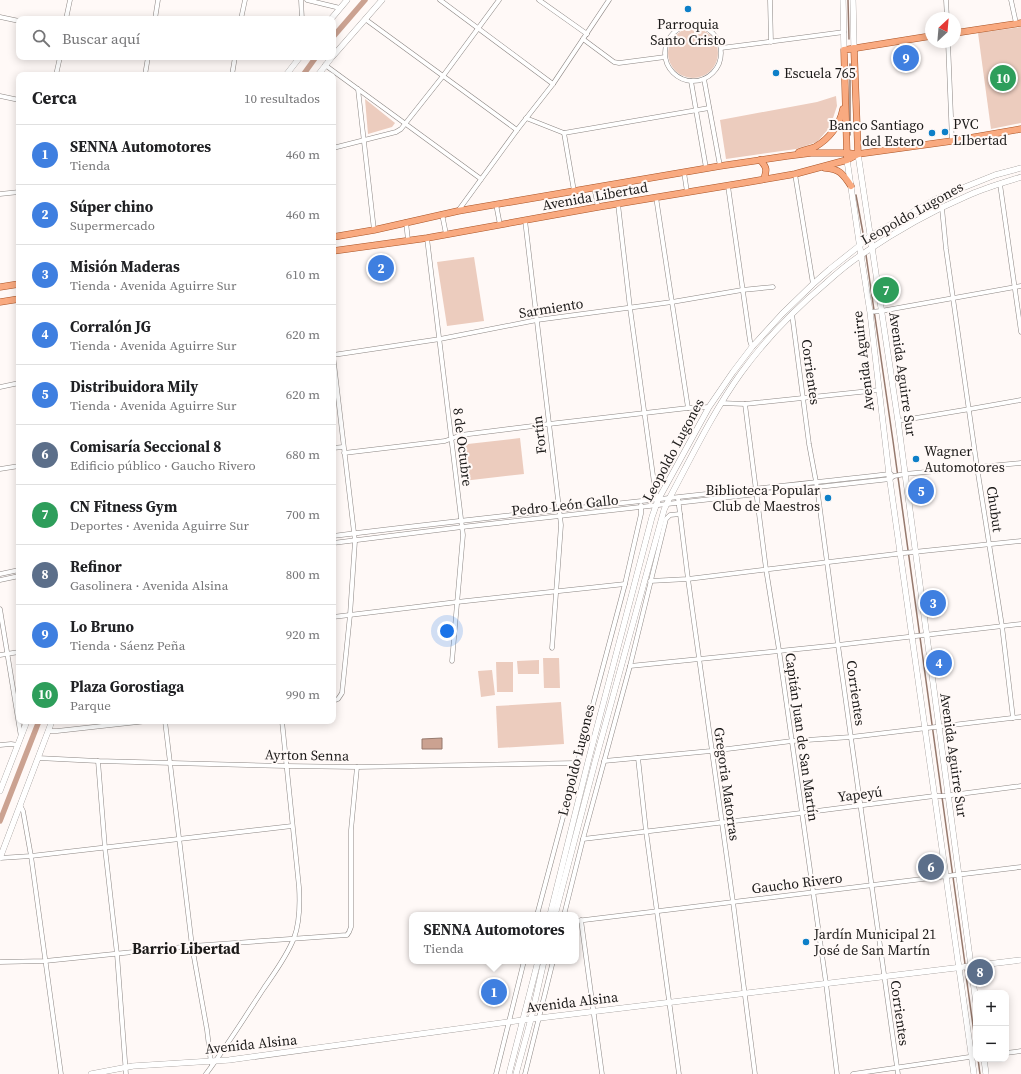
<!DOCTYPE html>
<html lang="es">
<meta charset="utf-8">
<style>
:root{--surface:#fff;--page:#f6f6f6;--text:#202124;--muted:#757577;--line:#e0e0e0;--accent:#7c3aed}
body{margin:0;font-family:"Source Serif 4",serif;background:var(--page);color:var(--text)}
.controls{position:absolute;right:12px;bottom:12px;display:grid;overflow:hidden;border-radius:8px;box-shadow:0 2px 10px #0003}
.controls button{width:36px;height:36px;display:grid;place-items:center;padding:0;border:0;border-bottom:1px solid var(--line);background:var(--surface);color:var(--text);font:20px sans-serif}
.compass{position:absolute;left:925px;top:12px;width:36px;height:36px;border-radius:50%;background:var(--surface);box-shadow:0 2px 10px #0003;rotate:26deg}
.you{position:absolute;left:447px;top:631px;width:14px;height:14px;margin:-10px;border:3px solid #fff;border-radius:50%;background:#1a73e8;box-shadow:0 0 0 6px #1a73e833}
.badge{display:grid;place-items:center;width:26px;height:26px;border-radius:50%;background:var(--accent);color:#fff;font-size:13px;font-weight:700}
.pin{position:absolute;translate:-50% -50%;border:2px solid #fff;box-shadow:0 1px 4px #0006}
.popup{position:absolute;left:409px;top:912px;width:170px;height:52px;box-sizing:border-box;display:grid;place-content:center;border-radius:8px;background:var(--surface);filter:drop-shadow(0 1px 3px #0005);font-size:13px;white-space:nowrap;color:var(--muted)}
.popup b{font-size:15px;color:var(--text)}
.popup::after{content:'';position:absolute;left:50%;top:100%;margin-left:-8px;border:8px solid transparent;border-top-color:var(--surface)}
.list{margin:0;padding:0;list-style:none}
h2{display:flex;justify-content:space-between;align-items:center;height:52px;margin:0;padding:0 16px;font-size:17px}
h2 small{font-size:13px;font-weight:400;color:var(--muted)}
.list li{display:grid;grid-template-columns:26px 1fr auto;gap:12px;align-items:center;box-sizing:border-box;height:60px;padding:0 16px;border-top:1px solid var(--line)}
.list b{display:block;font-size:15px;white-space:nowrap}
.list p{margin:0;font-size:13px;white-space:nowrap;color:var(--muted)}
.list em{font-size:13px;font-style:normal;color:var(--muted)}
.icon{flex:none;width:22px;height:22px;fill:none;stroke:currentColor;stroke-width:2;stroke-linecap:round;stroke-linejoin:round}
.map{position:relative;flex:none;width:1021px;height:1074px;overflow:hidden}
.search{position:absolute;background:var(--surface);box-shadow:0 2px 10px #0003;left:16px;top:16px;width:320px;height:44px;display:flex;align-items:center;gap:10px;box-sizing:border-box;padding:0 14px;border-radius:8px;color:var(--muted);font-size:15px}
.panel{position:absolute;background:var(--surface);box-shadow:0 2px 10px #0003;left:16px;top:72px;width:320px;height:652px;border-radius:8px}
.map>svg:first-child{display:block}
.green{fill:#ecccbe}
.water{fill:#cba291;stroke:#96796d}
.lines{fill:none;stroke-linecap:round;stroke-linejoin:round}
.stream{stroke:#96796d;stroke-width:1.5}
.canal{stroke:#cba291;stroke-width:5.5}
.street-casing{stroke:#8c8683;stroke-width:5}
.secondary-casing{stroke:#8c8683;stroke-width:6}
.primary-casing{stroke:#a95325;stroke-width:7}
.street{stroke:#fff;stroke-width:4}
.secondary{stroke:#fff;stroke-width:5.5}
.primary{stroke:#f9aa80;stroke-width:6}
.poi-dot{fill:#0d7fc8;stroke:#fff9f7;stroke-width:1.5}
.labels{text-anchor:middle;stroke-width:4;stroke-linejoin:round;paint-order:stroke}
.poi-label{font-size:14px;fill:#1c1a19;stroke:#fff9f7;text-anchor:start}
.street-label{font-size:14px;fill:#1c1a19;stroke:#fff9f7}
.neighbourhood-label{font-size:15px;font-weight:bold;fill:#1c1a19;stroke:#fff9f7}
</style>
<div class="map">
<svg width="1021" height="1074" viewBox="0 0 1021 1074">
<rect width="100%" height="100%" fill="#fff9f7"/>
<g class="green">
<path d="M 1021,27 L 1021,123 L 991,129 L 978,33 Z"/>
<circle cx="693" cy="53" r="25"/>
<path d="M 836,96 L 837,106 L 830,127 L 817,142 L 796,149 L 726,159 L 720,120 L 817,102 Z"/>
<path d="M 365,99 L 395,123 L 392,127 L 368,134 Z"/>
<path d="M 474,257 L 484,321 L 447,326 L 437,262 Z"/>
<path d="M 520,438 L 524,474 L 463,481 L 459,445 Z"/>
<path d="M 543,658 L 559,658 L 560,688 L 544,688 Z"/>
<path d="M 539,660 L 539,674 L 518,674 L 517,661 Z"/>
<path d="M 496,662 L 513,662 L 513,692 L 497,692 Z"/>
<path d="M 492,670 L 495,695 L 481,697 L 478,671 Z"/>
<path d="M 561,702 L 564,744 L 498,748 L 496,706 Z"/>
</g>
<path class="water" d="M 442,738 L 442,749 L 422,749 L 422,739 Z"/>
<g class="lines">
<g class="stream">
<path d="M 848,0 L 849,39"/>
<path d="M 850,64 L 850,135"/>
<path d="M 856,195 L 863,233"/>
<path d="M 866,255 L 893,441 L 965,964"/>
<path d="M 965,968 L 976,1047"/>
<path d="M 978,1059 L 980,1074"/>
</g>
<g class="canal">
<path d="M 333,37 L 365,0"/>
<path d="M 303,75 L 316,57"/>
<path d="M 0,821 L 39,721"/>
</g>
<g class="street-casing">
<g id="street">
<path d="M 301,0 L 302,19"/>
<path d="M 307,0 L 340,8"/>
<path d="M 440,0 L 553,84"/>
<path d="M 539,0 L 587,34"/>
<path d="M 770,0 L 771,42"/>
<path d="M 946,0 L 947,18"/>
<path d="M 1011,0 L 1016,23"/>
<path d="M 0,17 L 19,21"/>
<path d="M 66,19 L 70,0"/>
<path d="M 155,19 L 158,0"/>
<path d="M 241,19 L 245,0"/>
<path d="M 365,19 L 517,130"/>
<circle cx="693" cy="53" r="28"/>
<path d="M 583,39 L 614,62 L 619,63 L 665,57"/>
<path d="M 948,42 L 952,141"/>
<path d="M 721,48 L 844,32"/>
<path d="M 325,65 L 481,179"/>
<path d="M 56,75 L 60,57"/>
<path d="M 145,75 L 148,57"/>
<path d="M 232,75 L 235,57"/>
<path d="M 704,79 L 720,166"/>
<path d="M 691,81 L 706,168"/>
<path d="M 358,89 L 374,230"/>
<path d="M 0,96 L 19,100"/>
<path d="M 526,118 L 564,133 L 709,108"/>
<path d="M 564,133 L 574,191"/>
<path d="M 333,148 L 396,132 L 401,129 L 443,76 L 499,0"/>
<path d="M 684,172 L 687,192"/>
<path d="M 795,174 L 813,284"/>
<path d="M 1000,184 L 1021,332"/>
<path d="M 728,186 L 750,341 L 752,347"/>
<path d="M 594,187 L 598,207"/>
<path d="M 0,194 L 19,192"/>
<path d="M 656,197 L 688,408"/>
<path d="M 496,204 L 500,225"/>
<path d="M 618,204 L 630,308 L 655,490 L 658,500"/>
<path d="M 942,208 L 946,249 L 977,467 L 1002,626 L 1013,718"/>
<path d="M 458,211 L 517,130 L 553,84 L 609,0"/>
<path d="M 442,214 L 446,234"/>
<path d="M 525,220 L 561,525 L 552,648"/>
<path d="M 406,222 L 408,240"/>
<path d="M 427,238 L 463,535 L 452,661"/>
<path d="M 19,286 L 19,276"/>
<path d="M 870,312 L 881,311 L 1021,286"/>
<path d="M 792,314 L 809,444 L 817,487 L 838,645 L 898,1074"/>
<path d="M 333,355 L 440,339 L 537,320 L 672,302 L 742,290 L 773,287"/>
<path d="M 333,355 L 355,541 L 350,615 L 342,693 L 338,699 L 333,701"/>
<path d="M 0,387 L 19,383"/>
<path d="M 721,403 L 745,404 L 879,390"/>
<path d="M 745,404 L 766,569 L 779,650 L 826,983 L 837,1074"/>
<path d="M 898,421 L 970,409 L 1021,400"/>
<path d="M 333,448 L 343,447"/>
<path d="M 344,453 L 445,441 L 461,435 L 549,424 L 688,408 L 709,407"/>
<path d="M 0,469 L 19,466"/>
<path d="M 678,498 L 688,579 L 733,902 L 755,1074"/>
<path d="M 333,536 C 518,513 704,495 889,474 L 891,474"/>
<path d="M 333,543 L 462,527 L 890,479 L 894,476 L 905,474 L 1021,463"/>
<path d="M 0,574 L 19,570"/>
<path d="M 0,580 L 19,576"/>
<path d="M 650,581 L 688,579 L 904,553 L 1021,541"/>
<path d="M 0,609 L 21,737"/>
<path d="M 333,617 L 457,602 L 625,584"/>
<path d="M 0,655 L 19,652"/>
<path d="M 630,666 L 838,645 L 1021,624"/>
<path d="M 165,721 L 192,946 L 207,1030 L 211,1063"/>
<path d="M 49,731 L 57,731 L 147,721"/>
<path d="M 0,745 L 11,744 L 18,745"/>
<path d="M 38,758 L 98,761 L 286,766 L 357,767 L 576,763"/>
<path d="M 638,758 L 646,831 L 679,1074"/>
<path d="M 98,761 L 105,848 L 117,954 L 126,1074"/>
<path d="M 604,761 L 711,751 L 792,741 L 851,737 L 1021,717"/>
<path d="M 20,805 L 23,811 L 31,856 L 61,1074"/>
<path d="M 583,839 L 801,813 L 934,796 L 944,796 L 1021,786"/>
<path d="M 0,858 L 31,856 L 292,826"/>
<path d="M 537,915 L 625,584 L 641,514 L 641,505"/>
<path d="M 564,915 L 583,839 L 630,666 L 666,519 L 670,515 L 680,514"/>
<path d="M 581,920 L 602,1074"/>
<path d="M 576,921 L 1021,867"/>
<path d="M 0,962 L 45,961 L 192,946 L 347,935 L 349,932 L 351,927 L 351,830 L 357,767"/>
<path d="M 1006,1053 L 1021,1051"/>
<path d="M 206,1074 C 227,1046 245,1017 264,988 C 275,972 287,956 294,938 C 300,922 300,904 299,887 L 282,721"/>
<path d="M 496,1074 L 524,961"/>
<path d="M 525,1074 L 553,961"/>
<path d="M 853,1074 L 976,1056"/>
</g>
</g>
<g class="secondary-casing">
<g id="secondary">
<path d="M 843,0 L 844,50"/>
<path d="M 853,0 L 854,48"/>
<path d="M 331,19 L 347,0"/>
<path d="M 333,56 L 382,0"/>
<path d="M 286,75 L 300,57"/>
<path d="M 318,75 L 332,57"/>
<path d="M 858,154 L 898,421 L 976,1003"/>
<path d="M 847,160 L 861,255 L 870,312 L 889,474 L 912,637 L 974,1074"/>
<path d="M 0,791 L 27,721"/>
<path d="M 0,858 L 52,721"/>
<path d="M 550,915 L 588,762 L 652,517 L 658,500 L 709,407 L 733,372 L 752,347 L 782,314 L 813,284 L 830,269 L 859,246 L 870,236 L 936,199 L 965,187 L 995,175 L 1021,168"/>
<path d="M 555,915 L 595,762 L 664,510 L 669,499 C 692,456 713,412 741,373 C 765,340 794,310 826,283 C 837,273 849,263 861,255 C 893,233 932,211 967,196 C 984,188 1003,183 1021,177"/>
<path d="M 984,1059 L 986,1074"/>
<path d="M 91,1074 L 133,1066 L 229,1060 L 523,1020 L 1021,960"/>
<path d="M 509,1074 L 538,961"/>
<path d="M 516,1074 L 531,1019 L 544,961"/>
</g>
</g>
<g class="primary-casing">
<g id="primary">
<path d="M 955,33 L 1021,23"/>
<path d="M 854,48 L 858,154"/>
<path d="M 799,152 C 804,150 810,149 815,147 C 829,139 840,125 843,109"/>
<path d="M 847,157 L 844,50 L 931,36"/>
<path d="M 760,160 C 767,167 767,170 764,179"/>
<path d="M 825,168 C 840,169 843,174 851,186"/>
<path d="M 333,237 L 374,230 L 458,211 L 720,166 L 787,156 L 811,153 L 847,153 L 858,154 L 952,141 L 1021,129"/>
<path d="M 333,251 L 427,238 L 598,207 L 743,183 L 795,174 L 847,160 L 858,154"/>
<path d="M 0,287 L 19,284"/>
<path d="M 0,302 L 19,299"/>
</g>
</g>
<use href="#street" class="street"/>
<use href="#secondary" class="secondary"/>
<use href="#primary" class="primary"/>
</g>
<g class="poi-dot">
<circle cx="688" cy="9" r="4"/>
<circle cx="776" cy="73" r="4"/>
<circle cx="945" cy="132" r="4"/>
<circle cx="932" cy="133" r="4"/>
<circle cx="916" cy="459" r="4"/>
<circle cx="828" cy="498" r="4"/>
<circle cx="806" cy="942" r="4"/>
</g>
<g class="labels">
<g class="poi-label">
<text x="688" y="29" text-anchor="middle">Parroquia<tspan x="688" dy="16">Santo Cristo</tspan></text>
<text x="784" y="78">Escuela 765</text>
<text x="953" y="129">PVC<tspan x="953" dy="16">LIbertad</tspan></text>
<text x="924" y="130" text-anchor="end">Banco Santiago<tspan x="924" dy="16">del Estero</tspan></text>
<text x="924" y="456">Wagner<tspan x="924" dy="16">Automotores</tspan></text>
<text x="820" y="495" text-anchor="end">Biblioteca Popular<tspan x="820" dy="16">Club de Maestros</tspan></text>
<text x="814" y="939">Jardín Municipal 21<tspan x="814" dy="16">José de San Martín</tspan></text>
</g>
<g class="street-label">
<text transform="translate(595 196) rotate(-10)" y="5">Avenida Libertad</text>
<text transform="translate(912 213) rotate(-29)" y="5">Leopoldo Lugones</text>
<text transform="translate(551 308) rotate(-9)" y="5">Sarmiento</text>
<text transform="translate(863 361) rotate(-97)" y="5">Avenida Aguirre</text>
<text transform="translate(811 372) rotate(82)" y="5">Corrientes</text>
<text transform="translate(903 374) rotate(82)" y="5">Avenida Aguirre Sur</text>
<text transform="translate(539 435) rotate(-97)" y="5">Fortín</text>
<text transform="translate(463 447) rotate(83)" y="5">8 de Octubre</text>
<text transform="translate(673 450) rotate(-62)" y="5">Leopoldo Lugones</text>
<text transform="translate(565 505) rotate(-6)" y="5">Pedro León Gallo</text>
<text transform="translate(995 509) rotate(82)" y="5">Chubut</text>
<text transform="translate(856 693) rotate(82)" y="5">Corrientes</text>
<text transform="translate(802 737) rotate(82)" y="5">Capitán Juan de San Martín</text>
<text transform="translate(307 755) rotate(1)" y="5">Ayrton Senna</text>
<text transform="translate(954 755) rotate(82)" y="5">Avenida Aguirre Sur</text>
<text transform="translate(576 760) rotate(-76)" y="5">Leopoldo Lugones</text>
<text transform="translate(727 784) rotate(82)" y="5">Gregoria Matorras</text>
<text transform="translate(860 794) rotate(-7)" y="5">Yapeyú</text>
<text transform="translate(797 883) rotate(-7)" y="5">Gaucho Rivero</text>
<text transform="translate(572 1002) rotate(-7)" y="5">Avenida Alsina</text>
<text transform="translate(900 1013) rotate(82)" y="5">Corrientes</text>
<text transform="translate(251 1044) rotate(-6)" y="5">Avenida Alsina</text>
</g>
<g class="neighbourhood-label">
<text x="186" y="954">Barrio Libertad</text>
</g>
</g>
</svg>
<div class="controls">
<button>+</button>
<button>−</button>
</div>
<svg class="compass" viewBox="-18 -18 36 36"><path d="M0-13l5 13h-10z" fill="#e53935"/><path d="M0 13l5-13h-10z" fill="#757577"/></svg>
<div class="you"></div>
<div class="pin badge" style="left:494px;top:992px;background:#3f7fe0">1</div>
<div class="popup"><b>SENNA Automotores</b>Tienda</div>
<div class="pin badge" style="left:381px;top:268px;background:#3f7fe0">2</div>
<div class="pin badge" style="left:933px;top:603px;background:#3f7fe0">3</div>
<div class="pin badge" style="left:939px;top:663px;background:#3f7fe0">4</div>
<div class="pin badge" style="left:921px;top:491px;background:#3f7fe0">5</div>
<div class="pin badge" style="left:931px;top:867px;background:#5c6f8a">6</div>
<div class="pin badge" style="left:886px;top:290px;background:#2e9e5b">7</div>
<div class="pin badge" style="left:980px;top:972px;background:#5c6f8a">8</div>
<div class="pin badge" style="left:906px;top:58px;background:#3f7fe0">9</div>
<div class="pin badge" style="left:1003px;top:78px;background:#2e9e5b">10</div>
<div class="search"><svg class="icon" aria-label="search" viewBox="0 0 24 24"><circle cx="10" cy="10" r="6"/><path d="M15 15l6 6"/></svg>Buscar aquí</div>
<section class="panel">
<h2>Cerca<small>10 resultados</small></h2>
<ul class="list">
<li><span class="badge" style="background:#3f7fe0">1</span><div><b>SENNA Automotores</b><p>Tienda</p></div><em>460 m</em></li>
<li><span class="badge" style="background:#3f7fe0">2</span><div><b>Súper chino</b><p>Supermercado</p></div><em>460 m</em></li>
<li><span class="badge" style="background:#3f7fe0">3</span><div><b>Misión Maderas</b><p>Tienda · Avenida Aguirre Sur</p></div><em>610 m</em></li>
<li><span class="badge" style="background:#3f7fe0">4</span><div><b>Corralón JG</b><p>Tienda · Avenida Aguirre Sur</p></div><em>620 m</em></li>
<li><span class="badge" style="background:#3f7fe0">5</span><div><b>Distribuidora Mily</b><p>Tienda · Avenida Aguirre Sur</p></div><em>620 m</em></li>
<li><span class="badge" style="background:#5c6f8a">6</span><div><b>Comisaría Seccional 8</b><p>Edificio público · Gaucho Rivero</p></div><em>680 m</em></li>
<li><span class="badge" style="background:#2e9e5b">7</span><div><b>CN Fitness Gym</b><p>Deportes · Avenida Aguirre Sur</p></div><em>700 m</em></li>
<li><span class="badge" style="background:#5c6f8a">8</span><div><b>Refinor</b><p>Gasolinera · Avenida Alsina</p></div><em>800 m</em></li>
<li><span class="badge" style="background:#3f7fe0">9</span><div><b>Lo Bruno</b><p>Tienda · Sáenz Peña</p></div><em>920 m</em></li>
<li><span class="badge" style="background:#2e9e5b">10</span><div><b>Plaza Gorostiaga</b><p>Parque</p></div><em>990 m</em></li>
</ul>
</section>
</div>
